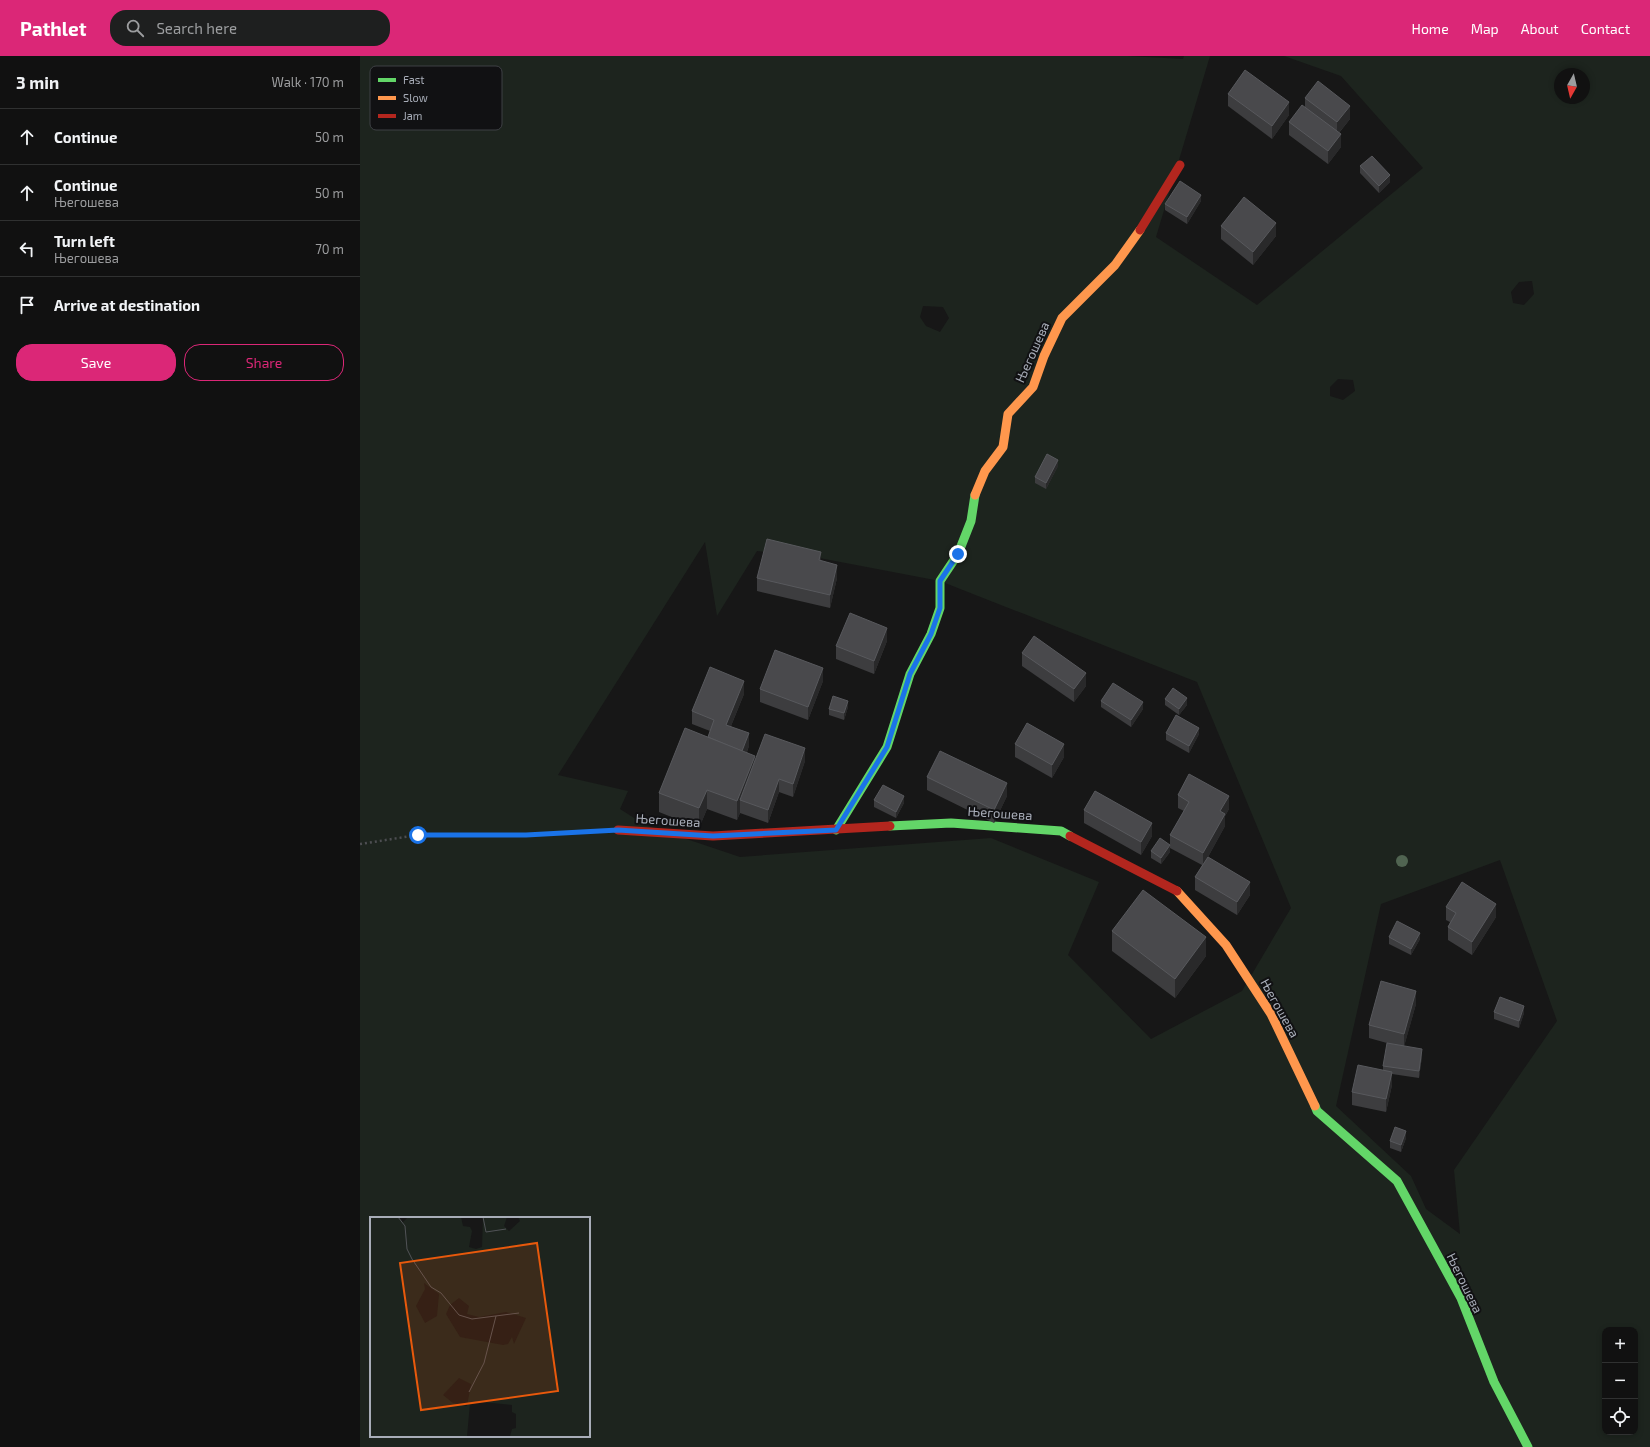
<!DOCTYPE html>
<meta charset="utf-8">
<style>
:root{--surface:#111;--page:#1e1f1f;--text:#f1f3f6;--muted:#9c9d9f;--line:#303131;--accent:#db2777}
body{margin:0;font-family:"Exo 2",sans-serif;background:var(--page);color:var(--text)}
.controls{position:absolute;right:12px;bottom:12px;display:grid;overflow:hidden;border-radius:8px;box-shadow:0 2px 6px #0003}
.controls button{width:36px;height:36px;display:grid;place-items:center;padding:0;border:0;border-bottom:1px solid var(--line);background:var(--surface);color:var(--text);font:20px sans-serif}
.compass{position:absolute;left:1194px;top:12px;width:36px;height:36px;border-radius:50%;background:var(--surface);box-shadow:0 2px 6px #0003;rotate:188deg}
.stop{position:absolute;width:12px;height:12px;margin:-9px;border:3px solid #1a73e8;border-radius:50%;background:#fff}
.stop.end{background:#1a73e8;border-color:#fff;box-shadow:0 1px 4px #0008}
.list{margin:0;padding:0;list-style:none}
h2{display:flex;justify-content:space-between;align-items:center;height:52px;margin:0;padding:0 16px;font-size:17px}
h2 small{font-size:13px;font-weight:400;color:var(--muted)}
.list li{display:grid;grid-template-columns:26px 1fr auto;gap:12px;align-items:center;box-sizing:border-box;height:56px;padding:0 16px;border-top:1px solid var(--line)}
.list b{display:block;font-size:15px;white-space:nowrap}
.list p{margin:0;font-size:13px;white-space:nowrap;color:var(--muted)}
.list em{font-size:13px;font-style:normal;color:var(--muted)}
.actions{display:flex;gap:8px;padding:12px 16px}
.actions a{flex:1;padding:9px 0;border:1px solid var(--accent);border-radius:16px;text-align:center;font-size:14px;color:var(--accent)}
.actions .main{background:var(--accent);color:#fff}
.icon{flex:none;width:22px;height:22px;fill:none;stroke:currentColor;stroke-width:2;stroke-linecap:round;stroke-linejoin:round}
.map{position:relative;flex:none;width:1290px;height:1391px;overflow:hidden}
header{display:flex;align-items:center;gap:24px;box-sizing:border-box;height:56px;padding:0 20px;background:var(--accent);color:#fff}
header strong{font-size:19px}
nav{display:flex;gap:22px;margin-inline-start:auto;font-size:14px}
.search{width:280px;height:36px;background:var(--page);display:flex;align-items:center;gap:10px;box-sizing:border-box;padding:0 14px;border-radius:16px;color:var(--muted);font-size:15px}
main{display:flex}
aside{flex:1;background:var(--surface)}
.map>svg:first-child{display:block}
.green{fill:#1d241e;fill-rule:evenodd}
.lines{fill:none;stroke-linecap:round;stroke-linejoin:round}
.path{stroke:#4d4e52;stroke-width:2.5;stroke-dasharray:2 3;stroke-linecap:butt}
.fast{stroke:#63d668;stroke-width:9}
.slow{stroke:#ff974d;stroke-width:9}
.jam{stroke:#b3261e;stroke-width:9}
.tree{fill:#506451}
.wall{fill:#3d3d3f}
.shaded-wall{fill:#29292a}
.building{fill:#49494c;stroke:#58595d}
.route{stroke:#1a73e8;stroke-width:5}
.labels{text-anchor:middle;stroke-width:4;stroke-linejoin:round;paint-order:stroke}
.street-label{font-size:13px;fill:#a8adb8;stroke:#111113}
.inset-road{fill:none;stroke:#515357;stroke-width:1}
.view{fill:#e8590c;fill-opacity:0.15;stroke:#e8590c;stroke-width:2}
.inset-edge{fill:none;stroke:#a8adb8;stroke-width:2}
.key{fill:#111113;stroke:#3e4045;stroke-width:1}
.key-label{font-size:11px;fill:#a8adb8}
</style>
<header>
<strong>Pathlet</strong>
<div class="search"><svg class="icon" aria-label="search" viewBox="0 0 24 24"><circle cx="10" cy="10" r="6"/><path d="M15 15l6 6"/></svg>Search here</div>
<nav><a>Home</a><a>Map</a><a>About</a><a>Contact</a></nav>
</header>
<main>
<aside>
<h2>3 min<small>Walk · 170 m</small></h2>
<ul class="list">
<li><svg class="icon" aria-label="ahead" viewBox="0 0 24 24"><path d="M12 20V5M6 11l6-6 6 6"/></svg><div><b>Continue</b></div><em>50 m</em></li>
<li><svg class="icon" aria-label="ahead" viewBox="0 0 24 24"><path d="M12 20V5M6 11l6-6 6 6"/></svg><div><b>Continue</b><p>Његошева</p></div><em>50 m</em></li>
<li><svg class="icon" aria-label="left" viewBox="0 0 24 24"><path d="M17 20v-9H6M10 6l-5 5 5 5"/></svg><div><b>Turn left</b><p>Његошева</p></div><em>70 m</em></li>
<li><svg class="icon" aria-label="arrive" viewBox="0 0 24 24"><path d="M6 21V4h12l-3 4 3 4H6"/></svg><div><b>Arrive at destination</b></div></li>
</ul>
<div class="actions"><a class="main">Save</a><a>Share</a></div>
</aside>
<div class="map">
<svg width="1290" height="1391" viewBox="0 0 1290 1391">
<rect width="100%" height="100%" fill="#171717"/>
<path class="green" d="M 0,0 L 768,0 L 823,3 L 824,0 L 850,0 L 796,181 L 897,249 L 1063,112 L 981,20 L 924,0 L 1290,0 L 1290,1391 L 0,1391 ZM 1200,18 L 1224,18 L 1224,42 L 1200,42 ZM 1172,225 L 1174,238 L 1164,249 L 1153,247 L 1151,236 L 1159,226 ZM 563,250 L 583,251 L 589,262 L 580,276 L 566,270 L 560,261 ZM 978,323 L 993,324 L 995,335 L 983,344 L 970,340 L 970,331 ZM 345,486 L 357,560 L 397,495 L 449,500 L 580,525 L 837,626 L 931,852 L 882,935 L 791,983 L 708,899 L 739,826 L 631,782 L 380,801 L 285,769 L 260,753 L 268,735 L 198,719 ZM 1140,804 L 1197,965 L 1094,1114 L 1100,1178 L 1066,1153 L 1051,1120 L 976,1050 L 1021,848 ZM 11,1162 L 229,1162 L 229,1380 L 11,1380 ZM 1245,1274 L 1275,1274 L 1275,1376 L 1245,1376 Z"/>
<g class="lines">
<path class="path" d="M 0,788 L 58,779 L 166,779 L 233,775"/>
<g class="fast">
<path d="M 530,770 L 591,767 L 701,775 L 710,780"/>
<path d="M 476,774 L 527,691 L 550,618 L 571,578 L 580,552 L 580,525 L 598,498 L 611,465 L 615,439"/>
<path d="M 955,1050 L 957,1055 L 1037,1125 L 1101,1242 L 1134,1326 L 1168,1391"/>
</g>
<g class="slow">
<path d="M 615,439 L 625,415 L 643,391 L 648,358 L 673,331 L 684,300 L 702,262 L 755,209 L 780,174"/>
<path d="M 817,835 L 866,889 L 911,958 L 955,1050"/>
</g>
<g class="jam">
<path d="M 780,174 L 820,109"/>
<path d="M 258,774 L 353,780 L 530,770"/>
<path d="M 710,780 L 817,835"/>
</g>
</g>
<circle class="tree" cx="1042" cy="805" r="6"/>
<g class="wall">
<path d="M 868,38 L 929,59 L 912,83 L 868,50 Z"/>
<path d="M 945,42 L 990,63 L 979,77 L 981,91 L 968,108 L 929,79 L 929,66 L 945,51 Z"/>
<path d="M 1000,110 L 1030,126 L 1019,137 L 1000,117 Z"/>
<path d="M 841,145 L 827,168 L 805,154 L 805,148 Z"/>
<path d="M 861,170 L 916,180 L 893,209 L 861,183 Z"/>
<path d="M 698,410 L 686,433 L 675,427 L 675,421 Z"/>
<path d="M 461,505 L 477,522 L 470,552 L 397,535 L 397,522 Z"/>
<path d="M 527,585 L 514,618 L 476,603 L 476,590 Z"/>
<path d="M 662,597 L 726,630 L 714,646 L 662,610 Z"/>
<path d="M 463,625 L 448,664 L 400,646 L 400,633 Z"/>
<path d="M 384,638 L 371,670 L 389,690 L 387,696 L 395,704 L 445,705 L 433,741 L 419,736 L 408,767 L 380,757 L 377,764 L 347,753 L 339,772 L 299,756 L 299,737 L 348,681 L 350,675 L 332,668 L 332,655 Z"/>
<path d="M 805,643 L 827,649 L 819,659 L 805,649 Z"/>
<path d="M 741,645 L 783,653 L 771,671 L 741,651 Z"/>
<path d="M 488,651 L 484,664 L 469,659 L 469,653 Z"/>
<path d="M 806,677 L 839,678 L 829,697 L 806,684 Z"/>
<path d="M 655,688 L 704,701 L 692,722 L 655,701 Z"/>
<path d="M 567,721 L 647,740 L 634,767 L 567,734 Z"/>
<path d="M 818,739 L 869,753 L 865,760 L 865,770 L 848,801 L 890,839 L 877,859 L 835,834 L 835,821 L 842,809 L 810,792 L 810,779 L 824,755 L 818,752 Z"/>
<path d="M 514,744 L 544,747 L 536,762 L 514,751 Z"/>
<path d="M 724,754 L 792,780 L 781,799 L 724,767 Z"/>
<path d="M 791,795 L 810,796 L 801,808 L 791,802 Z"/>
<path d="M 1086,851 L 1136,861 L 1112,899 L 1088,884 L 1088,871 L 1090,866 L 1086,864 Z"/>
<path d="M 752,875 L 846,900 L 815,942 L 752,895 Z"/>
<path d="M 1029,881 L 1060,883 L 1051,899 L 1029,888 Z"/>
<path d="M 1056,948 L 1044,990 L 1062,1000 L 1059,1022 L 1032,1018 L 1032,1029 L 1026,1056 L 992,1049 L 992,1036 L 1023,1014 L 1023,1010 L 1034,989 L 1009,982 L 1009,969 Z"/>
<path d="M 1134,956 L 1164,957 L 1159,972 L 1134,963 Z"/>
<path d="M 1046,1082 L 1041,1096 L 1030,1092 L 1030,1085 Z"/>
</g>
<g class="shaded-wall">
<path d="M 929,46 L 929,59 L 912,83 L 912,70 Z"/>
<path d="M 990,50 L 990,63 L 977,79 L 977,66 Z"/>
<path d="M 981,78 L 981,91 L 968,108 L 968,95 Z"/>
<path d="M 1030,119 L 1030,126 L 1019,137 L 1019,130 Z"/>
<path d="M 841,139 L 841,145 L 827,168 L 827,161 Z"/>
<path d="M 916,167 L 916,180 L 893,209 L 893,196 Z"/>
<path d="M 698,404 L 698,410 L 686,433 L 686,427 Z"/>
<path d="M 461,496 L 461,509 L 459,504 Z"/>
<path d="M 477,509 L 477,522 L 470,552 L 470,539 Z"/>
<path d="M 527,572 L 527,585 L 514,618 L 514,605 Z"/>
<path d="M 463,612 L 463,625 L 448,664 L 448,651 Z"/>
<path d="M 726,617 L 726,630 L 714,646 L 714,633 Z"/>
<path d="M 384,625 L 384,638 L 366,682 L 366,669 Z"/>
<path d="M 827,642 L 827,649 L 819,659 L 819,653 Z"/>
<path d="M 488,645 L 488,651 L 484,664 L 484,657 Z"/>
<path d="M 783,646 L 783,653 L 771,671 L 771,664 Z"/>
<path d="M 839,672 L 839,678 L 829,697 L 829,690 Z"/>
<path d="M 389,677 L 389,690 L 380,713 L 380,700 Z"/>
<path d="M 704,688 L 704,701 L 692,722 L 692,709 Z"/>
<path d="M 445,692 L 445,705 L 433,741 L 433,728 Z"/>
<path d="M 395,700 L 395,719 L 380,744 L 380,757 L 377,764 L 377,745 Z"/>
<path d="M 419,723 L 419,736 L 408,767 L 408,754 Z"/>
<path d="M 647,727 L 647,740 L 634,767 L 634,754 Z"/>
<path d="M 347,734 L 347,753 L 339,772 L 339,752 Z"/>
<path d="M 544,740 L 544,747 L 536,762 L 536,756 Z"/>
<path d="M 869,740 L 869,753 L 865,760 L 865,770 L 843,810 L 843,797 L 860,755 Z"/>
<path d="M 792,767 L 792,780 L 781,799 L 781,786 Z"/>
<path d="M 810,789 L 810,796 L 801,808 L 801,802 Z"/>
<path d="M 890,826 L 890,839 L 877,859 L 877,846 Z"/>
<path d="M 1136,848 L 1136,861 L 1112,899 L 1112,886 Z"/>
<path d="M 1060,877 L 1060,883 L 1051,899 L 1051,893 Z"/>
<path d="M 846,881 L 846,900 L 815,942 L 815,923 Z"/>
<path d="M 1056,935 L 1056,948 L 1044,991 L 1044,978 Z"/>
<path d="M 1164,950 L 1164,957 L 1159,972 L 1159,965 Z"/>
<path d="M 1062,993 L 1062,1000 L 1059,1022 L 1059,1015 Z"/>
<path d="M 1032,1016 L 1032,1029 L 1026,1056 L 1026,1043 Z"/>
<path d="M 1046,1075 L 1046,1082 L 1041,1096 L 1041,1089 Z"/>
</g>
<g class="building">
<path d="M 885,14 L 929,46 L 912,70 L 868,38 Z"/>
<path d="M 958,25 L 990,50 L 977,66 L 945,42 Z"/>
<path d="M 942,49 L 981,78 L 968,95 L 929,66 Z"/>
<path d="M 1012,100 L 1030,119 L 1019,130 L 1000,110 Z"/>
<path d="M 820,125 L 841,139 L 827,161 L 805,148 Z"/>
<path d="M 884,141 L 916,167 L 893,196 L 861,170 Z"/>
<path d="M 687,398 L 698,404 L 686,427 L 675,421 Z"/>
<path d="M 407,483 L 461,496 L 459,504 L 477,509 L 470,539 L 397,522 Z"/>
<path d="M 490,557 L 527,572 L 514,605 L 476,590 Z"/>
<path d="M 674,580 L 726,617 L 714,633 L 662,597 Z"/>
<path d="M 415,594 L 463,612 L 448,651 L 400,633 Z"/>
<path d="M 350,611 L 384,625 L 366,669 L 389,677 L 382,695 L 348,681 L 354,664 L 332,655 Z"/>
<path d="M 753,627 L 783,646 L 771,664 L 741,645 Z"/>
<path d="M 813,632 L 827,642 L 819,653 L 805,643 Z"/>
<path d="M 473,640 L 488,645 L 484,657 L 469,653 Z"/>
<path d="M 816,659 L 839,672 L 829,690 L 806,677 Z"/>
<path d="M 667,667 L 704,688 L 692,709 L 655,688 Z"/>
<path d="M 325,672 L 395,700 L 377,745 L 347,734 L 339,752 L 299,737 Z"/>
<path d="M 405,678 L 445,692 L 433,728 L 419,723 L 408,754 L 380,744 Z"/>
<path d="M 580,695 L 647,727 L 634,754 L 567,721 Z"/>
<path d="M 829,718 L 869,740 L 860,755 L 865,758 L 843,797 L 810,779 L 829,746 L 818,739 Z"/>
<path d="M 523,729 L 544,740 L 536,756 L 514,744 Z"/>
<path d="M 735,735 L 792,767 L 781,786 L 724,754 Z"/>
<path d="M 800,782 L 810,789 L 801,802 L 791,795 Z"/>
<path d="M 848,801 L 890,826 L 877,846 L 835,821 Z"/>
<path d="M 1102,826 L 1136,848 L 1112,886 L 1088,871 L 1096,857 L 1086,851 Z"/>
<path d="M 783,834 L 846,881 L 815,923 L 752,875 Z"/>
<path d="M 1037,865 L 1060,877 L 1051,893 L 1029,881 Z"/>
<path d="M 1021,925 L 1056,935 L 1044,978 L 1009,969 Z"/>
<path d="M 1140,941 L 1164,950 L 1159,965 L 1134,956 Z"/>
<path d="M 1027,987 L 1062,993 L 1059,1015 L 1023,1010 Z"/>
<path d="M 998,1009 L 1032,1016 L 1026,1043 L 992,1036 Z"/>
<path d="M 1035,1071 L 1046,1075 L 1041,1089 L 1030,1085 Z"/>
</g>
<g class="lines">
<path class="route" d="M 58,779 L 166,779 L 258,774 L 353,780 L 476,774 L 527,691 L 550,618 L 571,578 L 580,552 L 580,525 L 598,498"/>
</g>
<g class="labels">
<g class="street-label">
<text transform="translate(672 296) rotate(-66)" y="5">Његошева</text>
<text transform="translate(640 757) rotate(4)" y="5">Његошева</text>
<text transform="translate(308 764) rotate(4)" y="5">Његошева</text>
<text transform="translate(920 952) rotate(61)" y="5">Његошева</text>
<text transform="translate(1105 1227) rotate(64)" y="5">Његошева</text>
</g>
</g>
<g transform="translate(10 1161)">
<rect width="220" height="220" fill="#171717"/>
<path d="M 0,0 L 28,0 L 33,5 L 38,0 L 91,0 L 93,9 L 100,10 L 102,14 L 99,30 L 106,32 L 112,30 L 113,0 L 137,0 L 134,9 L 139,14 L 150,4 L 148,0 L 220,0 L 220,220 L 133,220 L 140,219 L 142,212 L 146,211 L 146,197 L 142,195 L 142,188 L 112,185 L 100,186 L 97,220 L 0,220 ZM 54,66 L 69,77 L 67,99 L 55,106 L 46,89 L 55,72 ZM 89,81 L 99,89 L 97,97 L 109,100 L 136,95 L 156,101 L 144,127 L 142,120 L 138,127 L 133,128 L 90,120 L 76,97 L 80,88 ZM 89,161 L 101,167 L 97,189 L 83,186 L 73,178 Z" fill="#1d241e" fill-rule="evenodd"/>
<path class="inset-road" d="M 28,0 L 35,9 L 37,32 L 42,42 L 61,70 L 71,76 L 89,98 L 102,102 L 149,96M 113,0 L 116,15 L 136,12M 99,175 L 114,146 L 126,99"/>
<path class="view" d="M 167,26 L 188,174 L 51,193 L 30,46 Z"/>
<rect width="220" height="220" class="inset-edge"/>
</g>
<rect x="10" y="10" width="132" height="64" rx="6" class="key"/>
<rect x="18" y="22" width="18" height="4" fill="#63d668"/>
<rect x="18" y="40" width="18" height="4" fill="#ff974d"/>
<rect x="18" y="58" width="18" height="4" fill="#b3261e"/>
<g class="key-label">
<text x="43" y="28">Fast</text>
<text x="43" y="46">Slow</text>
<text x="43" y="64">Jam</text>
</g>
</svg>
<div class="controls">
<button>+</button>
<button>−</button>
<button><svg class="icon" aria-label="locate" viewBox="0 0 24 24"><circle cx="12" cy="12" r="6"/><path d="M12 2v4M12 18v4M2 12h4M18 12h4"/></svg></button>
</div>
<svg class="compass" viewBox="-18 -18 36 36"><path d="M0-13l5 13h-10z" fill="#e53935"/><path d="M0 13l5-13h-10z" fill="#9c9d9f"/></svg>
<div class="stop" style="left:58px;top:779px"></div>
<div class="stop end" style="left:598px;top:498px"></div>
</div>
</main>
